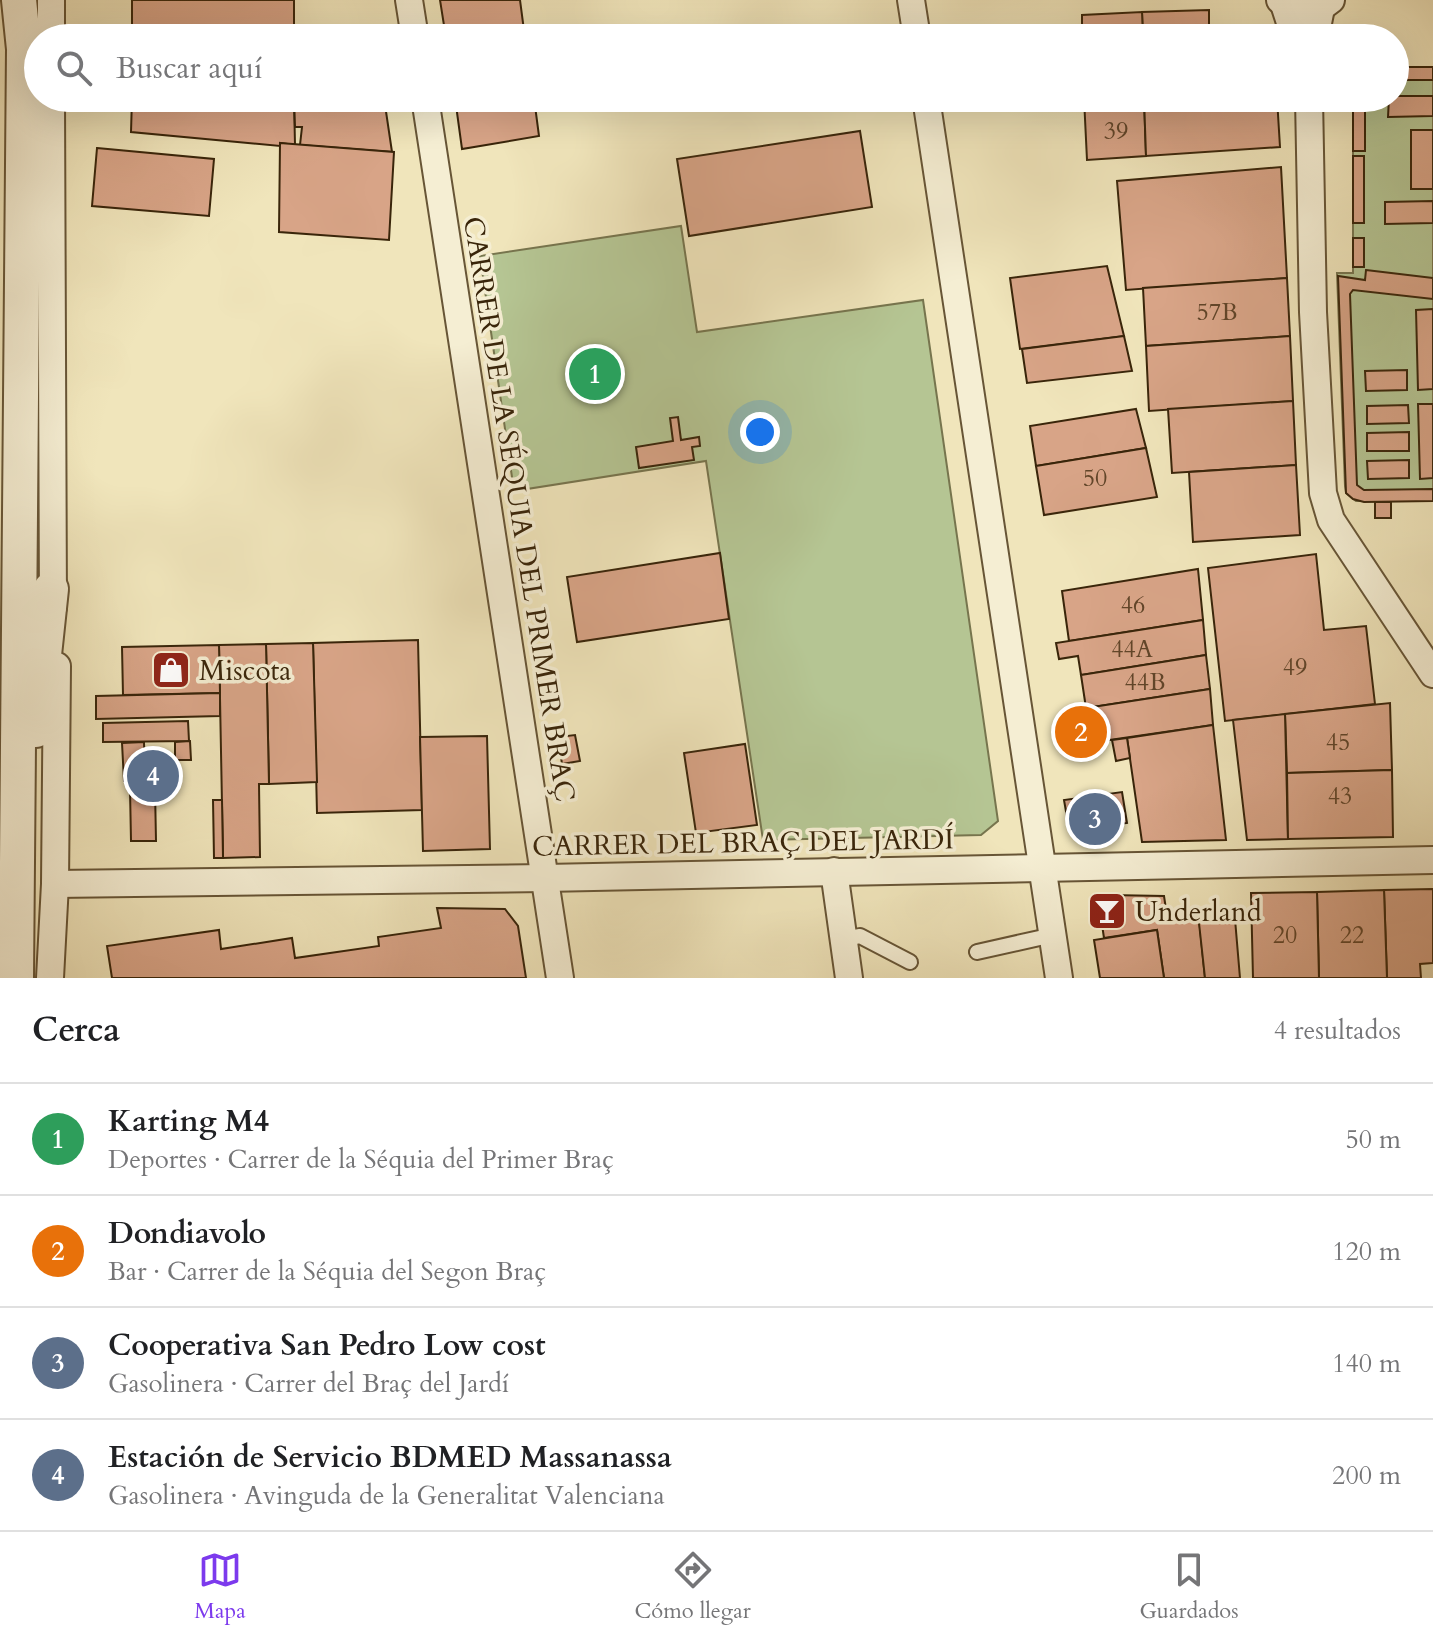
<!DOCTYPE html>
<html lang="es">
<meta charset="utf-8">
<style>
:root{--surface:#fff;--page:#f6f6f6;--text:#202124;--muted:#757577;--line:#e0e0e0;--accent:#7c3aed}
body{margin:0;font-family:Cardo,serif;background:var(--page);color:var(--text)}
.you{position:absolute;left:760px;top:432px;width:28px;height:28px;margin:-20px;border:6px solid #fff;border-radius:50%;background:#1a73e8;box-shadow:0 0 0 12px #1a73e833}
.badge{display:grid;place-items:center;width:52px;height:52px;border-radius:50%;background:var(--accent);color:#fff;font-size:26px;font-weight:700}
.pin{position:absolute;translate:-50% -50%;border:4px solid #fff;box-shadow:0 2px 8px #0006}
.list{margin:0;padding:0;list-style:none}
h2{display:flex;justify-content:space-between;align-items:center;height:104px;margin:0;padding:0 32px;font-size:34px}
h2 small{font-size:26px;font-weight:400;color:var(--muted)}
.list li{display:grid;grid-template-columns:52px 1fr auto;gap:24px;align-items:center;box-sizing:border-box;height:112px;padding:0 32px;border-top:2px solid var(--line)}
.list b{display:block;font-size:30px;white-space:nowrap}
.list p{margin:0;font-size:26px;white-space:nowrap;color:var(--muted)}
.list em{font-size:26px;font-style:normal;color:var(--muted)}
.icon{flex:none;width:44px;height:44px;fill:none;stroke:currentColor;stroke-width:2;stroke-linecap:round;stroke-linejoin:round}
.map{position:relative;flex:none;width:1433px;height:978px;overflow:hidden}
.search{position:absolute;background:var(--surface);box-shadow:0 8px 32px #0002;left:24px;right:24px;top:24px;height:88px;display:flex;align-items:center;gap:20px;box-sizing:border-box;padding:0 28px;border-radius:44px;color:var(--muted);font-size:30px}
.sheet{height:552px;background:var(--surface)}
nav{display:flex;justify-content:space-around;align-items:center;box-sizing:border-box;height:112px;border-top:2px solid var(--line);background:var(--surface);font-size:22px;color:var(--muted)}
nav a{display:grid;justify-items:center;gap:4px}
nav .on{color:var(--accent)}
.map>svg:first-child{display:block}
.green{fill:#b5c593;stroke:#77754e;stroke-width:2}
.building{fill:#d8a487;stroke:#39250a;stroke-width:2}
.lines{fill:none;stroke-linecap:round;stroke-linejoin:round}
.service-casing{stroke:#675536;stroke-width:18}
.minor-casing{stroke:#675536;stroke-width:30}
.tertiary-casing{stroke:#675536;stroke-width:38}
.service{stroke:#f5eed3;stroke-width:14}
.minor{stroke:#f5eed3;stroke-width:26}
.tertiary{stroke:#f5eed3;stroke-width:34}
.labels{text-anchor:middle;stroke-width:7;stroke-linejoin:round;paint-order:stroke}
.number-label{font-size:24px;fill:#614529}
.street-label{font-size:28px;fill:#39250a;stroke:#f5eed3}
.poi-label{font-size:28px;fill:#39250a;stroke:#f5eed3;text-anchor:start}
</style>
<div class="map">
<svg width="1433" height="978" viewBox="0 0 1433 978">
<rect width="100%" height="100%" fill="#f0e5bb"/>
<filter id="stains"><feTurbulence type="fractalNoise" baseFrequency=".0025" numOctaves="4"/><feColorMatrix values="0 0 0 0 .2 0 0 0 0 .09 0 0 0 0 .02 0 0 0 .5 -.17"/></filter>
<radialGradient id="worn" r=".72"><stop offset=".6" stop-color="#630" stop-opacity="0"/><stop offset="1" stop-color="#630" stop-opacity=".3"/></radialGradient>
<g class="green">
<path d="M 1395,67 L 1433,67 L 1433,501 L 1356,501 L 1346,493 L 1345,486 L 1337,273 L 1353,273 L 1353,98 L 1395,98 Z"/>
<path d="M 681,226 L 697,332 L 923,300 L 998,821 L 981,835 L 763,840 L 706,461 L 514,491 L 480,256 Z"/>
</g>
<g class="building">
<rect x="132" y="0" width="162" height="38"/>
<path d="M 440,0 L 520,0 L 525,38 L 446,38 Z"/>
<path d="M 1209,10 L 1209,27 L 1273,25 L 1274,38 L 1143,38 L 1142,12 Z"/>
<path d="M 1142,12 L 1143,38 L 1082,38 L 1082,15 Z"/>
<rect x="1395" y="67" width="38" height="13"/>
<path d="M 1395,96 L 1433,96 L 1433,116 L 1388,117 L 1389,98 Z"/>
<path d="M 132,98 L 294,98 L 295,145 L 280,143 L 280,146 L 131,132 Z"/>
<path d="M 294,98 L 384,98 L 392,152 L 300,145 L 302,127 L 295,127 Z"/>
<path d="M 455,98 L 534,98 L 539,136 L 462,149 Z"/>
<path d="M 1084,98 L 1144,98 L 1146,156 L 1087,160 Z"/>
<path d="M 1144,98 L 1277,98 L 1280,147 L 1146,156 Z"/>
<rect x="1353" y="98" width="12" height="53"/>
<rect x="1411" y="130" width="22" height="59"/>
<path d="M 860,131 L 872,207 L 689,236 L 677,159 Z"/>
<path d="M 280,143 L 394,152 L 389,240 L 279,232 Z"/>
<path d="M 97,148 L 214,159 L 209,216 L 92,206 Z"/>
<rect x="1353" y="156" width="11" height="67"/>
<path d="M 1281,167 L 1287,278 L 1126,290 L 1117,181 Z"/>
<path d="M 1433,201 L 1433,223 L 1385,224 L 1385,202 Z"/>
<rect x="1353" y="238" width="11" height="29"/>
<path d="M 1107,266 L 1124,336 L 1020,349 L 1010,278 Z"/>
<path d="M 1366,270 L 1433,278 L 1433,299 L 1353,290 L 1350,294 L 1357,485 L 1364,490 L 1433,489 L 1433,501 L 1364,502 L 1353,499 L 1346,493 L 1338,276 L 1365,280 Z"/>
<path d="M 1287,278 L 1290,336 L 1146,346 L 1143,288 Z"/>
<path d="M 1433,309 L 1433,389 L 1418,390 L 1416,310 Z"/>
<path d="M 1124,336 L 1132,371 L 1027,383 L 1022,349 Z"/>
<path d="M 1290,336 L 1293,401 L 1149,411 L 1146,346 Z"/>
<path d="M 1407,370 L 1407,390 L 1366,391 L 1365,371 Z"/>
<path d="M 1293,401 L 1296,465 L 1172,473 L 1168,409 Z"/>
<path d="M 1418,404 L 1433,404 L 1433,478 L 1420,479 Z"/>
<path d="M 1408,405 L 1409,423 L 1367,424 L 1367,406 Z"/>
<path d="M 1136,409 L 1146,448 L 1036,466 L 1030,426 Z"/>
<path d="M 678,417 L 681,440 L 699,437 L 700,446 L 692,447 L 694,460 L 639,468 L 636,447 L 673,441 L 670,418 Z"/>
<path d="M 1409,432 L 1409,451 L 1367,451 L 1367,433 Z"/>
<path d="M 1146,448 L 1157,497 L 1044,515 L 1036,466 Z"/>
<path d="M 1409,460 L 1409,478 L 1368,479 L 1367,461 Z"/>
<path d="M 1296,465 L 1300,535 L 1193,542 L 1189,472 Z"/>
<rect x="1375" y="502" width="16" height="16"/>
<path d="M 720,553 L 729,619 L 577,642 L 567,577 Z"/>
<path d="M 1316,554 L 1324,630 L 1366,626 L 1375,704 L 1225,721 L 1208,568 Z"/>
<path d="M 1198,569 L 1203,620 L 1069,641 L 1062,591 Z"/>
<path d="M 1203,620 L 1206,655 L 1081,675 L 1078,656 L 1059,659 L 1056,643 Z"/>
<path d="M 418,640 L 422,810 L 317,813 L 313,643 Z"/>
<path d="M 313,643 L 317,782 L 269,784 L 266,644 Z"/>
<path d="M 266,644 L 269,784 L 259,784 L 260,857 L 223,858 L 219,645 Z"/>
<path d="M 219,645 L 220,693 L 123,695 L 122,647 Z"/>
<path d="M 1206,655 L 1210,689 L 1086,708 L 1081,675 Z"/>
<path d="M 1210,689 L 1213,725 L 1075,745 L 1072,729 L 1089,726 L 1086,708 Z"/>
<path d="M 220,693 L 220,716 L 96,719 L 96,696 Z"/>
<path d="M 1390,703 L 1392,770 L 1287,773 L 1285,714 Z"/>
<path d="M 1285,714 L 1288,839 L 1247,840 L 1233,720 Z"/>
<path d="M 188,721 L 189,741 L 103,742 L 103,723 Z"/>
<path d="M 1213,725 L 1226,840 L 1142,842 L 1127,738 Z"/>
<path d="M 575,735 L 580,761 L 562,764 L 558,737 Z"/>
<path d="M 487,736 L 490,849 L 423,851 L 420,737 Z"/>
<path d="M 1127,738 L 1130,758 L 1116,761 L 1112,740 Z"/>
<path d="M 190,741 L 191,760 L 175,760 L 175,742 Z"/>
<path d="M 144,742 L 145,780 L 124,781 L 122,743 Z"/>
<path d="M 745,744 L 757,825 L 696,833 L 684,753 Z"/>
<path d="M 1392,770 L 1393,837 L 1288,839 L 1287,773 Z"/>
<path d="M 130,789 L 155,789 L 156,841 L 131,841 Z"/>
<path d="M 1122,792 L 1127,823 L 1073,831 L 1068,823 L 1064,800 Z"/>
<path d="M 213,800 L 222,800 L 223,858 L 214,858 Z"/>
<path d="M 1433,889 L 1433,963 L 1420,964 L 1421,978 L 1387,978 L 1384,890 Z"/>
<path d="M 1384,890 L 1387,978 L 1319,978 L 1317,892 Z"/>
<path d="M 1317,892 L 1319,978 L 1253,978 L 1251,893 Z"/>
<path d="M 1109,895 L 1164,896 L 1168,922 L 1199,919 L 1205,978 L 1164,978 L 1157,930 L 1104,938 L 1098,898 Z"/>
<path d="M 437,908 L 505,909 L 518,926 L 526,978 L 112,978 L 107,946 L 219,930 L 221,949 L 292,938 L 295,958 L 379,946 L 378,937 L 441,928 Z"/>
<path d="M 1235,919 L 1240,978 L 1205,978 L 1199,923 Z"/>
<path d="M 1157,930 L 1164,978 L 1100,978 L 1094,940 Z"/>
</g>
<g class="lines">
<g class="service-casing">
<g id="service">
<path d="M 844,939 L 860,936 L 910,962"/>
<path d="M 977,952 L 1053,935"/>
</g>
</g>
<g class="minor-casing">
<g id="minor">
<path d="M 409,0 L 415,38"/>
<path d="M 911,0 L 917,38"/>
<path d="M 1280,0 C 1296,15 1315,14 1331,0"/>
<path d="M 1284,4 L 1295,38"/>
<path d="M 51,38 L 51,0"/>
<path d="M 1315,38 L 1321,8"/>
<path d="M 51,98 L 53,607"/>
<path d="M 425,98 L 560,978"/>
<path d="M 926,98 L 1059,978"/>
<path d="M 1309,98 L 1313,312 L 1323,493 L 1331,520 L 1433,674"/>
<path d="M 834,871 L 849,978"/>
<path d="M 55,884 L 545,878 L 1433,860"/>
<path d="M 50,978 L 55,884 L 57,666"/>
</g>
</g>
<g class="tertiary-casing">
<g id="tertiary">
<path d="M 36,730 L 51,589"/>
<path d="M 16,978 L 24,49 L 19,0"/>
</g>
</g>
<use href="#service" class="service"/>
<use href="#minor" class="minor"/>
<use href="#tertiary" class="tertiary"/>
</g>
<defs>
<g id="shop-square" transform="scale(2)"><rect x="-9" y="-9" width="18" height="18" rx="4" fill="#8f2418" stroke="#f5eed3"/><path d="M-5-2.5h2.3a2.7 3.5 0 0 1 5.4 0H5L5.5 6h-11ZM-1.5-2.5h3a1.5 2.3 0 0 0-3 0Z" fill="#fff"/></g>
<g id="bar-square" transform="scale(2)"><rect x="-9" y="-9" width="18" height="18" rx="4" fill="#8f2418" stroke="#f5eed3"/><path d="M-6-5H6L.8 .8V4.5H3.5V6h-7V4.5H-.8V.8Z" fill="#fff"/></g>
</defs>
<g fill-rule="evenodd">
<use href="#shop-square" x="171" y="670"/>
<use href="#bar-square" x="1107" y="911"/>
</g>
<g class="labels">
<g class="number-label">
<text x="1116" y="139">39</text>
<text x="1217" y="320">57B</text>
<text x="1095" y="486">50</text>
<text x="1133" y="613">46</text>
<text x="1132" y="657">44A</text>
<text x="1295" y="675">49</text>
<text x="1145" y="690">44B</text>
<text x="1338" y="750">45</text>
<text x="1340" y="804">43</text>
<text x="1285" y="943">20</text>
<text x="1352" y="943">22</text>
</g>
<g class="street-label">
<text transform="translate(520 509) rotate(81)" y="10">CARRER DE LA SÉQUIA DEL PRIMER BRAÇ</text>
<text transform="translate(743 842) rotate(-1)" y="10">CARRER DEL BRAÇ DEL JARDÍ</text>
</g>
<g class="poi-label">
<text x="199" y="680">Miscota</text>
<text x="1135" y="921">Underland</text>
</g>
</g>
<rect width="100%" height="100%" filter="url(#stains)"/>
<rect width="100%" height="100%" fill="url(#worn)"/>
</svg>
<div class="you"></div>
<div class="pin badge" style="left:595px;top:374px;background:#2e9e5b">1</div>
<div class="pin badge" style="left:1081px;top:732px;background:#e8710a">2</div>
<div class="pin badge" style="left:1095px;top:819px;background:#5c6f8a">3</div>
<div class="pin badge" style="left:153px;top:776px;background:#5c6f8a">4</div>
<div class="search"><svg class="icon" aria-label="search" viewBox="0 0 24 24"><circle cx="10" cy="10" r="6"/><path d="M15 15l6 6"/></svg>Buscar aquí</div>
</div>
<section class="sheet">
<h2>Cerca<small>4 resultados</small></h2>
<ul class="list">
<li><span class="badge" style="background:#2e9e5b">1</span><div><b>Karting M4</b><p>Deportes · Carrer de la Séquia del Primer Braç</p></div><em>50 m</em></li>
<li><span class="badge" style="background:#e8710a">2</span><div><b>Dondiavolo</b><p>Bar · Carrer de la Séquia del Segon Braç</p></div><em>120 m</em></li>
<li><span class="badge" style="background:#5c6f8a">3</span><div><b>Cooperativa San Pedro Low cost</b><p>Gasolinera · Carrer del Braç del Jardí</p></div><em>140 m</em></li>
<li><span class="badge" style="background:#5c6f8a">4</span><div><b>Estación de Servicio BDMED Massanassa</b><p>Gasolinera · Avinguda de la Generalitat Valenciana</p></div><em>200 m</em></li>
</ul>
</section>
<nav>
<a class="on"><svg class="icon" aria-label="map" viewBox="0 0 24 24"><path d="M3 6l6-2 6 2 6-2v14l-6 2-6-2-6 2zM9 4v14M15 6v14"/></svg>Mapa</a>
<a><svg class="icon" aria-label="directions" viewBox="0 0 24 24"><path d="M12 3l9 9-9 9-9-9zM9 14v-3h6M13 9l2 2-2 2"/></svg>Cómo llegar</a>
<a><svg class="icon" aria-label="saved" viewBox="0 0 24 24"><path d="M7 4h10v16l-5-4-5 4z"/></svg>Guardados</a>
</nav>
